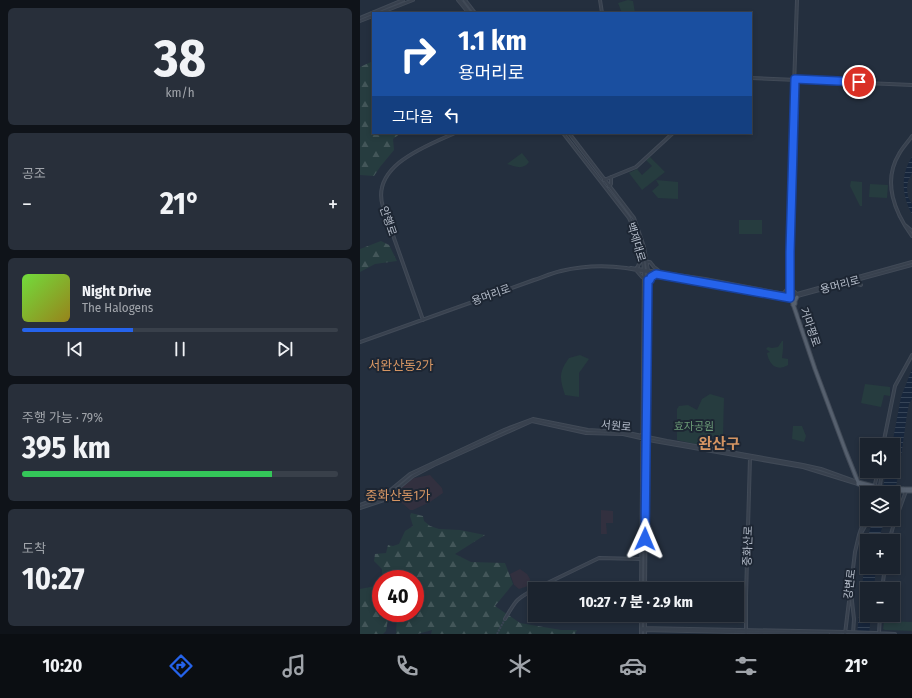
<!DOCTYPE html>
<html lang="ko">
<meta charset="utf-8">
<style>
body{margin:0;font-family:"Fira Sans Condensed","Noto Sans KR",sans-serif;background:#282f3a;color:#f1f3f6;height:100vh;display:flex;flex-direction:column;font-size:15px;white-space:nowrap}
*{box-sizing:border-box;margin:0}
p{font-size:13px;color:#a0a4aa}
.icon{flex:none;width:22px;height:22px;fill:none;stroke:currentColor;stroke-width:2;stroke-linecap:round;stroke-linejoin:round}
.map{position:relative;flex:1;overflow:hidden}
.panel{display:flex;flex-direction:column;gap:8px;padding:8px;background:#0f1319;width:360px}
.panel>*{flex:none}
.banner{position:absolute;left:12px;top:12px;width:380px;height:122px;border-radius:0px;box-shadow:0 2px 6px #0003,0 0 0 1px #39404a;background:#1a4fa0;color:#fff;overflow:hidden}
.buttons{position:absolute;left:500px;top:438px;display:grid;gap:8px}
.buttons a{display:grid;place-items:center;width:40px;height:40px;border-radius:0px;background:#1b232e;box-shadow:0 2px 6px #0003,0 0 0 1px #39404a;font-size:20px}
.speed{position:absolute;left:12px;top:570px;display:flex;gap:8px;font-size:20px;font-weight:700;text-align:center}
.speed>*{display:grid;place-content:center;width:52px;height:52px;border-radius:50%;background:#1b232e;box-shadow:0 2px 6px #0003,0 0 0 1px #39404a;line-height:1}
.speed .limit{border:6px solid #d22;background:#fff;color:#111}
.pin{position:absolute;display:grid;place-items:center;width:34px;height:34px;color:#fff;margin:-17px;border:2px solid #fff;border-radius:50%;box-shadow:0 1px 4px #0007}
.me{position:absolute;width:44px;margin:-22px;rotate:1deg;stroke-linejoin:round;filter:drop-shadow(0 0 3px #0008)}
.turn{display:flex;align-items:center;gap:14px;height:84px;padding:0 20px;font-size:18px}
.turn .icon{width:52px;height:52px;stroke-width:2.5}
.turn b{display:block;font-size:28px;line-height:34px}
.then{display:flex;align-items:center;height:38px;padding:0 20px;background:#0003;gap:8px;font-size:15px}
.big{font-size:30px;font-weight:700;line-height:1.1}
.panel .card{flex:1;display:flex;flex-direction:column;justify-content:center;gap:6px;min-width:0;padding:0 14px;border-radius:6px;background:#282f3a}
.panel .dial{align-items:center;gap:0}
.dial b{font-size:52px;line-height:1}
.song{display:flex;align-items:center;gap:12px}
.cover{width:48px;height:48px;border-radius:6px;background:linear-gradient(135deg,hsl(100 70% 55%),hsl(50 70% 35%))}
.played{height:4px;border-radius:2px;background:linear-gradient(90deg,#2563eb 35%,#39404a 35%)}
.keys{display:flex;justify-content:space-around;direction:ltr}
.heat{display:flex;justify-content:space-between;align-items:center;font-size:22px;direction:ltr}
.charge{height:6px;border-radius:3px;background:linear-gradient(90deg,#34c759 79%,#39404a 0)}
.trip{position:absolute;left:168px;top:582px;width:216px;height:40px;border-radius:0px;background:#1b232e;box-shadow:0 2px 6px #0003,0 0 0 1px #39404a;font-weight:700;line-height:40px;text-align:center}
.tab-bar{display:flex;height:64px;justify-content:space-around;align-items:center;background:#0b0e12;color:#a0a4aa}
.tab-bar .icon{width:28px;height:28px}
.tab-bar .selected{color:#2563eb}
.tab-bar b{font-size:18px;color:#f1f3f6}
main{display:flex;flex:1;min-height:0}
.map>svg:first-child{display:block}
</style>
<main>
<section class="panel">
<div class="card dial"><b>38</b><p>km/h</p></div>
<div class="card"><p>공조</p>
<div class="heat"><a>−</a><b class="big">21°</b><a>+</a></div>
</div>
<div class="card">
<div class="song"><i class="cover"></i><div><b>Night Drive</b><p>The Halogens</p></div></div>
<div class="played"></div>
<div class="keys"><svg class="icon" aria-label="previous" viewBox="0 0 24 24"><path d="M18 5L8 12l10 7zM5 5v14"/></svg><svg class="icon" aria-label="pause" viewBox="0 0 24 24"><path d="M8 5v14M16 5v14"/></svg><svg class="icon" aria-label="next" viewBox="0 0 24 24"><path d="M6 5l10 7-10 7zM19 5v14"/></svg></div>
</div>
<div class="card"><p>주행 가능 · 79%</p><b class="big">395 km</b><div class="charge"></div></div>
<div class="card"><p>도착</p><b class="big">10:27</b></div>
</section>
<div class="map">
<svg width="552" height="634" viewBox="0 0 552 634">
<defs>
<pattern id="forest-firs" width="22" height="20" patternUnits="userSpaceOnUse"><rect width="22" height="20" fill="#263c3f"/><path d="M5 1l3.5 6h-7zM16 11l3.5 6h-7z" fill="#435659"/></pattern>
<pattern id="water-rules" width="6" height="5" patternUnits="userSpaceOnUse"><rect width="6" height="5" fill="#17263c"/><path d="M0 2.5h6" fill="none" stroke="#364457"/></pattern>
</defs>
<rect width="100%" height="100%" fill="#242f3e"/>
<path fill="#32303f" d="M70 475 82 488 83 493 70 502 53 510H50L34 496 46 483 54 478Z
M241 510 253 511V523H246L247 534H241Z
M160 569 167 574 170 579 168 586 159 589 154 585 150 574Z"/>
<path fill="url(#forest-firs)" d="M13 61V133H41L33 139 34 150 20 167 14 176 0 175V67Z
M21 241 29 245 37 261 15 264 0 272V249Z
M51 513 63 516 64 521 70 526 79 529 100 530 125 535 95 554 111 562 145 563 153 584 135 606 160 623 201 630H217L215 634H71L72 630 58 634H36L37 613H55V579H22V569L14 561 15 554 26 553 28 545 33 546 39 544 45 531 53 526 50 516Z
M21 580V613H29L26 631 23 634H0V589L16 586Z"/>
<path fill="#263c3f" d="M268 0 273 1 275 13H262L258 3Z
M162 153 169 162C163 170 156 167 147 164Z
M288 157H290L305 172 282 190 269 173 277 169 282 175 292 166 286 160Z
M296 180 318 182V199L298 198 292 191 299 185Z
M491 181 502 182V206H500L490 186Z
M510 184 528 185 527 198 509 197Z
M379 220H402V234H379Z
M422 341H423V349L422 358 428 359V365C416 372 409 364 407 353L410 352 406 349 408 347 412 348 418 347Z
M220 355 229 359 219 373V397L205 395C200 379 198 373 209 358Z
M505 384 530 387V396L524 395 521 407 501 403Z
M350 394 364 398 363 436H348L339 445 317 440V409L319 406 328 405 337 410 342 399Z
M433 426H442L446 436 444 442 432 439Z
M524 621 552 622V631L525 630 523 629Z"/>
<path fill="url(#water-rules)" d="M552 157V173L548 181 547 188 548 197 552 204V214C542 196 540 175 552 157Z
M552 369V399L549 404 547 414 539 471 533 501V493H522L526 471H533V445H532L541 397Z
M513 519H526L521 531 519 541H507V567H516L514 589H507V615H511L509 634H497L507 540Z"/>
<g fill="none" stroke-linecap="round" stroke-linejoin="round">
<path stroke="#3a4453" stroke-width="2" stroke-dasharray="2 1" stroke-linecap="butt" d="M137 634 145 619"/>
<defs>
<path id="minor" d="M98 0 107 11
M100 0 110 13
M105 0 115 13
M240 0 242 13
M20 13 53 0
M0 18 43 0
M0 21 13 16
M391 78 552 85
M203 133 269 218C277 234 283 253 284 271L281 589
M209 133 274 218 284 247 288 270 285 589
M552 136C548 142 542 148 539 154 522 182 535 213 552 236
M244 180 276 167 313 133
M249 186 251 184V177
M545 225 552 231
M287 262H290L294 267 298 270V271
M271 268 345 279 430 295 437 294 552 262
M277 268 281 260H283
M276 270 282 277 284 278
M288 280H290L291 277 296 274
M494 281V283L501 285
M423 294 428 288H430L437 294
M430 295 432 143 437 0
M63 320 23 207C10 166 66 146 95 133
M0 342 174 280C183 277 192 273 201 271 222 266 244 265 266 268L430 298 552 265
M523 445 535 386 552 355
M513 493 518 471
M519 493 522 471
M0 505 22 497 50 474 144 430 173 419 228 430 263 432 307 441 443 465 461 469 497 482
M0 508 24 500 53 476 74 465 172 421 226 433 263 434 294 441 443 467 498 484
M499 535H500L509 519
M529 541 533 527 546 491
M490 580H492L491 592
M175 589 239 558 281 559
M522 589 525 567
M489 591 491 592 494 619 493 634
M145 619C156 600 156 599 175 589
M281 628 487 632
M281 630 468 634
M515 633 535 634
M519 633 520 615
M281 634V615
M285 634V615
M386 634V597L387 560 389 545 388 527 390 458
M485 634 495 552 499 535 507 511"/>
<path id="major" d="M430 295 455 369 486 452 498 482V484L516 490
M433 305 435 304V301L437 297
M498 482 517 487
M544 489H552
M543 491H552"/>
</defs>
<use href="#minor" stroke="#414a57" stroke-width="4"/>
<use href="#major" stroke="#414a57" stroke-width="5"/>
<use href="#minor" stroke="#38414e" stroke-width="2"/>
<use href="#major" stroke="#56606e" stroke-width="3"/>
<defs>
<path id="minor-bridge" d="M487 632 515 633"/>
<path id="major-bridge" d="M517 487 544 489
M516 490 543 491"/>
</defs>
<use href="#minor-bridge" stroke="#414a57" stroke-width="4" stroke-linecap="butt"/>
<use href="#major-bridge" stroke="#414a57" stroke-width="5" stroke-linecap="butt"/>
<use href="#minor-bridge" stroke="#38414e" stroke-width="2"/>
<use href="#major-bridge" stroke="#56606e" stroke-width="3"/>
</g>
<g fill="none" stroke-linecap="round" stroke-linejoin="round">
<defs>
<path id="route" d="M285 539 288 280H290L291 277 296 274 430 298V252L435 79 499 82"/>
</defs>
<use href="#route" stroke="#184099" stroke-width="10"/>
<use href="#route" stroke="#2563eb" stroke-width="7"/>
</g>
<g text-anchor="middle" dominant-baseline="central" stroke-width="4" stroke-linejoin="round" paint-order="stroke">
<g font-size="11" fill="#b4bcc9" stroke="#1d2633">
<text transform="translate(28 221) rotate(71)">안행로</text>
<text transform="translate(276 242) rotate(73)">백제대로</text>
<text transform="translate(480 285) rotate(-15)">용머리로</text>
<text transform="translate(131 295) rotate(-20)">용머리로</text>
<text transform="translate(450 327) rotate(71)">거마평로</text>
<text transform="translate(256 426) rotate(5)">서원로</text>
<text transform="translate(388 546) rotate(-88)">중화산로</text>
<text transform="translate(490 584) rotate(-83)">강변로</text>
</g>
<g font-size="11" fill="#6b9a76" stroke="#1d2633">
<text x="334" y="426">효자공원</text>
</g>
<g font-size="13" fill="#d59563" stroke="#1d2633">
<text x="41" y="365">서완산동2가</text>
<text x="38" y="495">중화산동1가</text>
</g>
<g font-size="15" font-weight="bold" fill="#d59563" stroke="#1d2633">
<text x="359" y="444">완산구</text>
</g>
</g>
</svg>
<div class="buttons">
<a><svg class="icon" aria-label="sound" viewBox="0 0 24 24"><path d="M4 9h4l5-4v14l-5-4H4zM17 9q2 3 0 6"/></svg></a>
<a><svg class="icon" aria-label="layers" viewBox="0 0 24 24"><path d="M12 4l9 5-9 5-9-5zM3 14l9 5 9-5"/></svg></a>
<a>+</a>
<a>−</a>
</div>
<div class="speed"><div class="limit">40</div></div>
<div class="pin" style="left:499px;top:82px;background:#d93025"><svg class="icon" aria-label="arrive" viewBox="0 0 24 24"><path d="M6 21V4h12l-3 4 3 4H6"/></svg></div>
<svg class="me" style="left:285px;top:539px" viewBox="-20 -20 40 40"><path d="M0-17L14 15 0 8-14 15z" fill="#2563eb" stroke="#fff" stroke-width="4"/></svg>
<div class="trip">10:27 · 7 분 · 2.9 km</div>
<div class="banner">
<div class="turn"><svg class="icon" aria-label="right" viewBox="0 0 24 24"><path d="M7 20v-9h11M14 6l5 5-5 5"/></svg><div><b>1.1 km</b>용머리로</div></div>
<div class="then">그다음<svg class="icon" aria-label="left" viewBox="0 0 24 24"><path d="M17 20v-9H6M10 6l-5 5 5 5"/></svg></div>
</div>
</div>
</main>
<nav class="tab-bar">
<b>10:20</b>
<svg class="icon selected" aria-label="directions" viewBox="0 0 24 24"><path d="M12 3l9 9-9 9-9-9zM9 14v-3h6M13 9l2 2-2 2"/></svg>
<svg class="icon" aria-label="music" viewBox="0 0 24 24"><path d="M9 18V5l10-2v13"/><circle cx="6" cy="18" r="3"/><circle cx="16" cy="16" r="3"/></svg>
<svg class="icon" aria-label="phone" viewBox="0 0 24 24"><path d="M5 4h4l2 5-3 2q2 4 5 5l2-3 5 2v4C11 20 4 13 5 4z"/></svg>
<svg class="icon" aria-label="climate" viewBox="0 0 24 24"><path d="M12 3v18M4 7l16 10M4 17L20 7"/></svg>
<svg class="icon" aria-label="car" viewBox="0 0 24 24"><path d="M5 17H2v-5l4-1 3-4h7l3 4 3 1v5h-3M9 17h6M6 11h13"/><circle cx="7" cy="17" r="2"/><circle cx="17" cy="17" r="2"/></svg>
<svg class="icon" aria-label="filters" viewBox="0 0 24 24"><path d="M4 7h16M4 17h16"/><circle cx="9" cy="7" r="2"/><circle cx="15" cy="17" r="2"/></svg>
<b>21°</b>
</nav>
